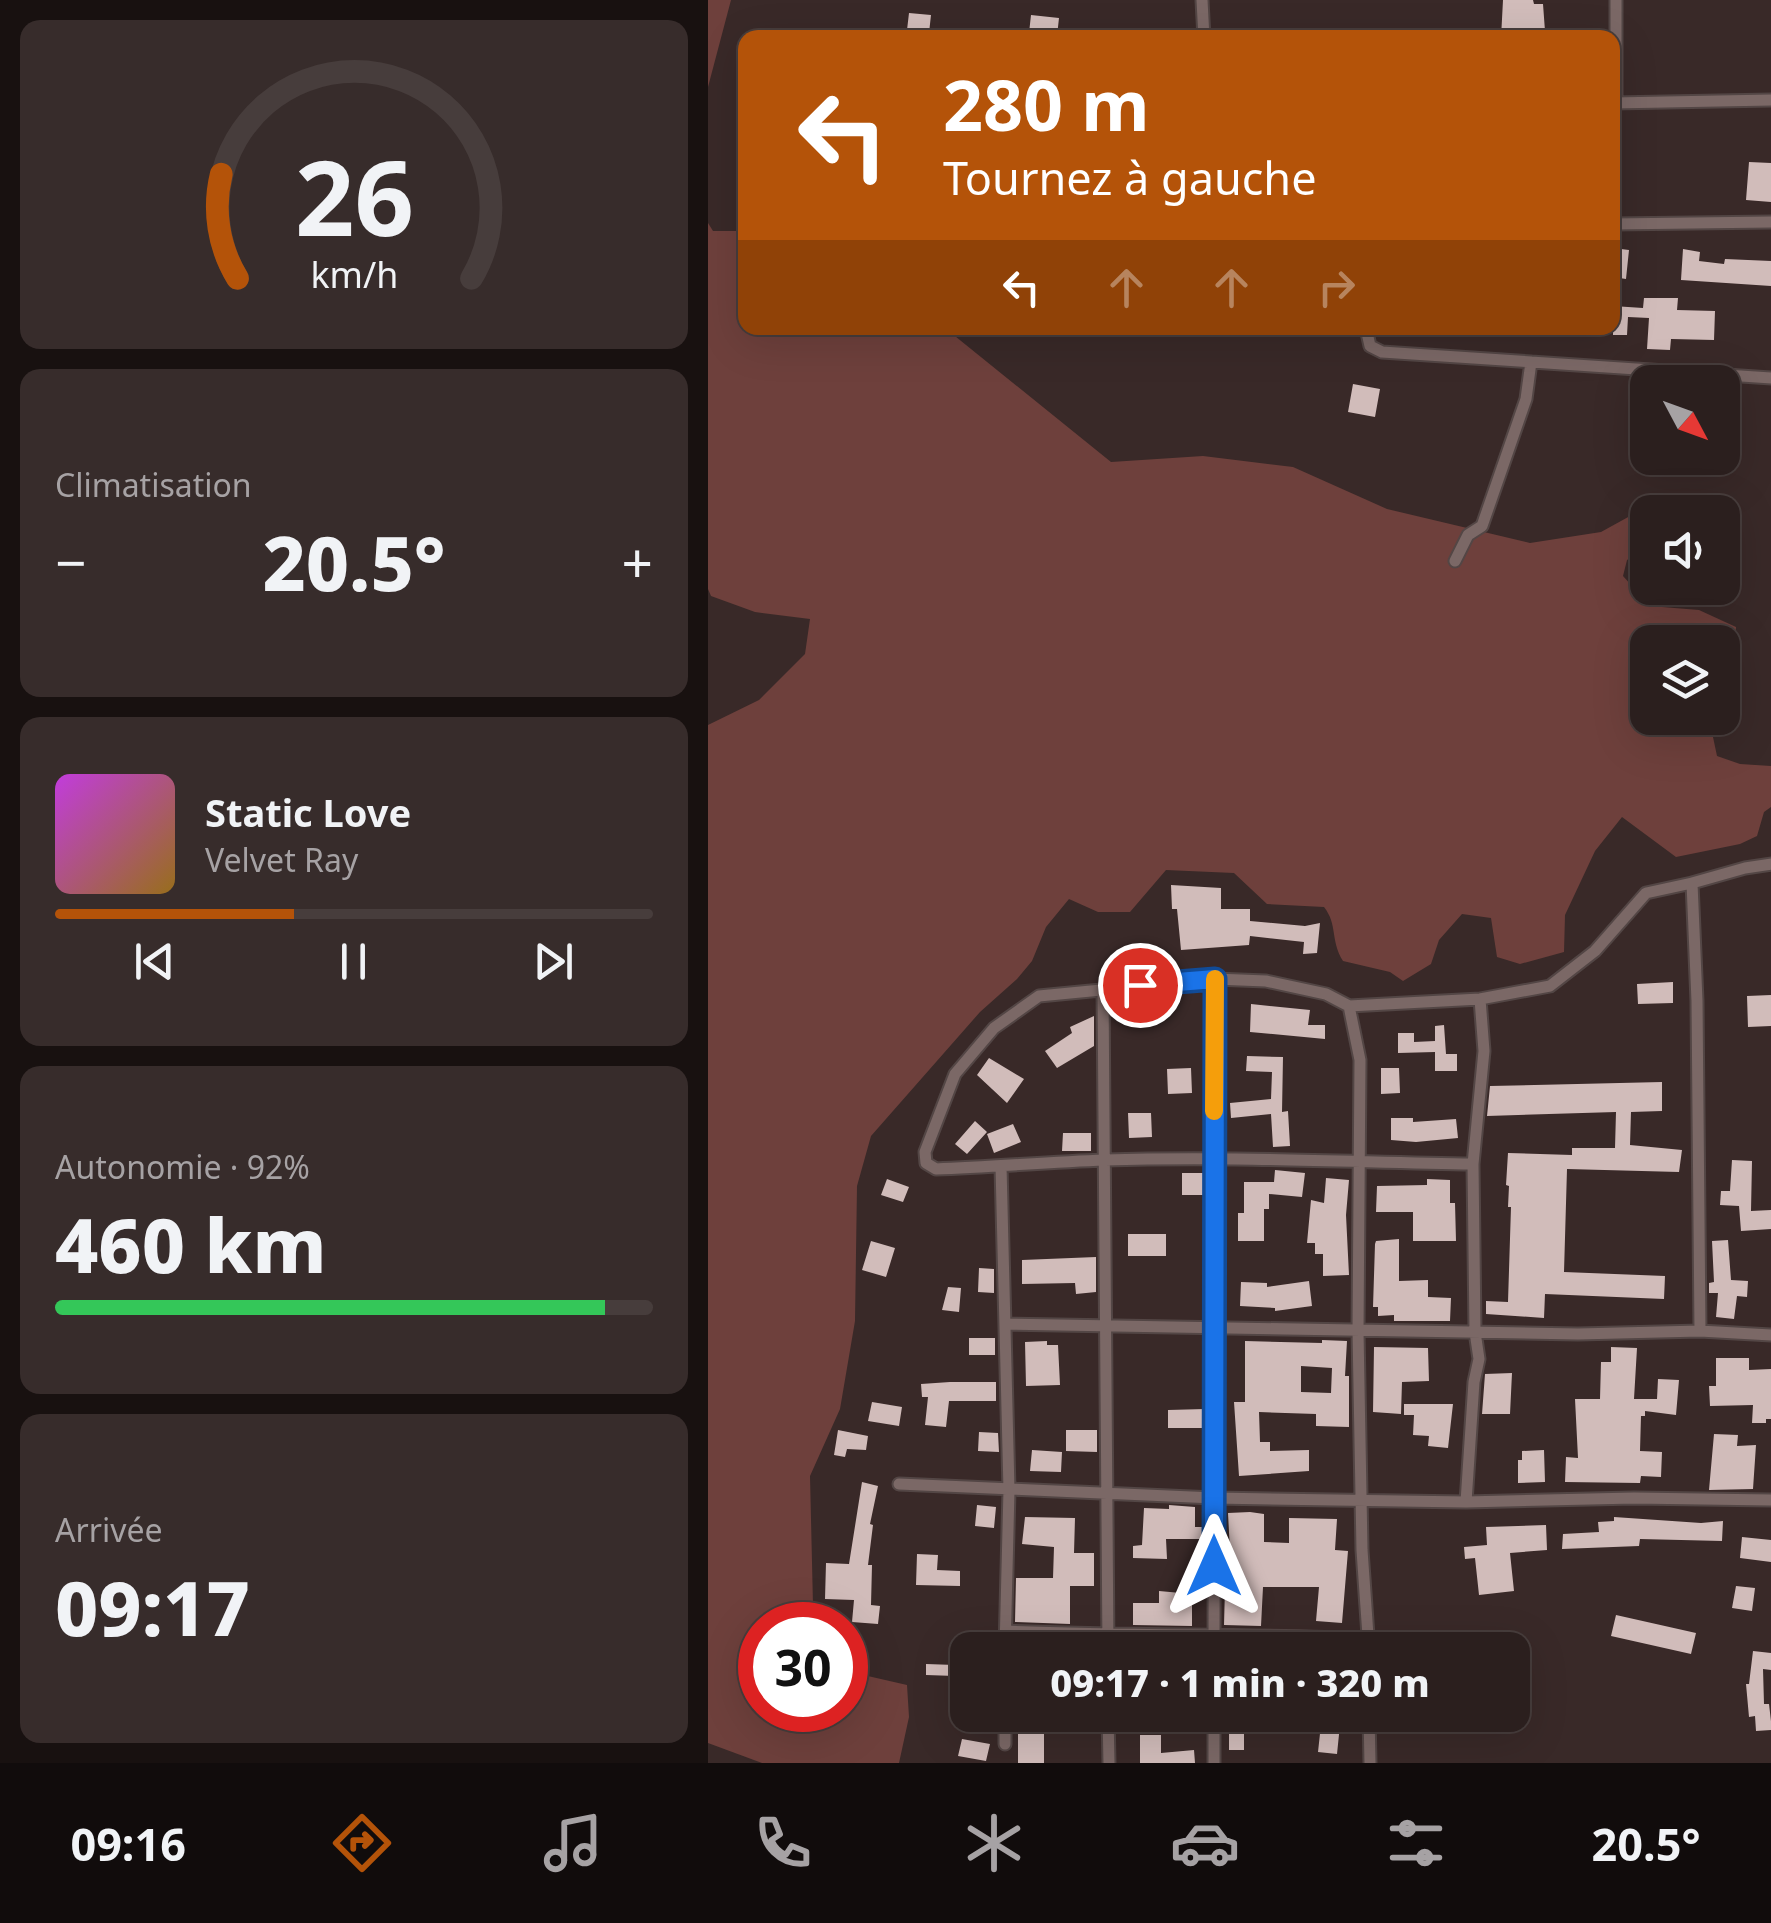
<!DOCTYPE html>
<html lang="fr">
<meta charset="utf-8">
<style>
body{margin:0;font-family:"Noto Sans",sans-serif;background:#372c2b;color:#f1f3f6;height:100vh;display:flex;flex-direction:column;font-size:38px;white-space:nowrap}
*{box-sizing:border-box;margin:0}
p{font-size:32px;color:#a6a2a4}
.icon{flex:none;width:55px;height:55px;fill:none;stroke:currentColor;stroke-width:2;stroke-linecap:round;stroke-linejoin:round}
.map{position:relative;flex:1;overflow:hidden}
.drawer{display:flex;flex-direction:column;gap:20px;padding:20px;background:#181110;width:708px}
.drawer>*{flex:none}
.hud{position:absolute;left:30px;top:30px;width:882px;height:305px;border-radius:20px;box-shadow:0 10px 40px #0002,0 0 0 2px #473d3c;background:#b45309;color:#fff;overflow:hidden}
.needle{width:65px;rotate:131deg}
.fabs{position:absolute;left:922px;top:365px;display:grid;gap:20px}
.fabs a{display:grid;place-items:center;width:110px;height:110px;border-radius:20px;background:#2b1f1e;box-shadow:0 10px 40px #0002,0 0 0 2px #473d3c;font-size:50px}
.speed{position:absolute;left:30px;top:1602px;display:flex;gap:20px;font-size:50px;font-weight:700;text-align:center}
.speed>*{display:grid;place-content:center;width:130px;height:130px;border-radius:50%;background:#2b1f1e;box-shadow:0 10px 40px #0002,0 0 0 2px #473d3c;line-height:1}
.speed .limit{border:15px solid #d22;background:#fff;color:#111}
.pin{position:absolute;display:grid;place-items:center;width:85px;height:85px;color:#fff;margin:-42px;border:5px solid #fff;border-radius:50%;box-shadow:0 2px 10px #0007}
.me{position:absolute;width:110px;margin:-55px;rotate:0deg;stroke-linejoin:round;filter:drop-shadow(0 0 8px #0008)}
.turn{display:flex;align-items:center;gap:35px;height:210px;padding:0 40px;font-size:45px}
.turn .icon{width:130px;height:130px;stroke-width:2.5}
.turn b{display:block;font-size:70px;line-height:85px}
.lanes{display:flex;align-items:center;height:95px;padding:0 40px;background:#0003;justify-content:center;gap:50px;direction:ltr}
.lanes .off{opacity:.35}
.big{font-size:75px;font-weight:800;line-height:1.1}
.drawer .tile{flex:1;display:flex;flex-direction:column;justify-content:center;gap:15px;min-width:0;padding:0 35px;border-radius:20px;background:#372c2b}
.drawer .dial{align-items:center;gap:0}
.dial svg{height:260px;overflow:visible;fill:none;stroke:#473d3c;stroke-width:7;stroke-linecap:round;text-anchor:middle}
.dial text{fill:#f1f3f6;stroke:none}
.song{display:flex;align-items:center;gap:30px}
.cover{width:120px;height:120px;border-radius:15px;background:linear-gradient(135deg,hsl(290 70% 55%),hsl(40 70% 35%))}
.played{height:10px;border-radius:5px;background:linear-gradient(90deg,#b45309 40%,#473d3c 40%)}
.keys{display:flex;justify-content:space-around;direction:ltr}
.heat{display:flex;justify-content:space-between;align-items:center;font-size:55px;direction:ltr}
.charge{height:15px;border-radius:8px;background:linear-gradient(90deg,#34c759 92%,#473d3c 0)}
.trip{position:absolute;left:242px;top:1632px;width:580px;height:100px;border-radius:20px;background:#2b1f1e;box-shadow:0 10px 40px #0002,0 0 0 2px #473d3c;font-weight:800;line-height:100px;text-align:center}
.tabs{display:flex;height:160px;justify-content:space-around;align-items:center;background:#110c0c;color:#a6a2a4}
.tabs .icon{width:70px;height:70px}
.tabs .selected{color:#b45309}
.tabs b{font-size:45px;color:#f1f3f6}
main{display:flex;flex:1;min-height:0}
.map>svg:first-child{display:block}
</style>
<main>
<section class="drawer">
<div class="tile dial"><svg viewBox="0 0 100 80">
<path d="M14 69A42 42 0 1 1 86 69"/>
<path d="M14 69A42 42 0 0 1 9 37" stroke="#b45309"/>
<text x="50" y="56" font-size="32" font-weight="700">26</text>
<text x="50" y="72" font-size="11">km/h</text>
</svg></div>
<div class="tile"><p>Climatisation</p>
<div class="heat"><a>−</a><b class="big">20.5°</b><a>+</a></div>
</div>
<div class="tile">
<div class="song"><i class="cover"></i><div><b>Static Love</b><p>Velvet Ray</p></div></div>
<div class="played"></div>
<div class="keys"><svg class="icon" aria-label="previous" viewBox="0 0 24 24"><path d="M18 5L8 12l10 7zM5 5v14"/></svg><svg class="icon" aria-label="pause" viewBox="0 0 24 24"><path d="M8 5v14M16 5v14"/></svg><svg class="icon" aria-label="next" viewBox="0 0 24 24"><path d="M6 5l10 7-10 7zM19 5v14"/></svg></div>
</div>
<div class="tile"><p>Autonomie · 92%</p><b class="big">460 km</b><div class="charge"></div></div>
<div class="tile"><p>Arrivée</p><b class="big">09:17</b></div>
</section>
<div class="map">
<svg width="1064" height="1763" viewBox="0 0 1064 1763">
<rect width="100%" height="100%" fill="#392928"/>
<path fill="#6e403c" d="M0 0H23L0 87Z
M0 223 5 231H37L38 328H237L403 462 495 456 585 467 679 509 822 543 893 532 962 494 989 503 986 512H940V546L919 560 915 576 942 606 991 610 1028 627 1025 676 1015 692V642H940V718H1001L1009 756 1032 764 1063 766V807L1056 812 1049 836 1032 844 968 857 914 817 887 851 857 915 856 952 812 964 789 957 783 918 754 914 731 940 723 964 695 981 682 972 635 961C622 940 630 925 616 907L559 904 526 873 458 870 422 912H390L361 899 338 927 324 961 309 979 272 1012 163 1136 149 1186 147 1321 132 1409 102 1476 105 1605 125 1613 123 1625H52V1710H138V1671L199 1685 201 1717 191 1763H54L0 1743V725L51 700 97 654 102 619 47 612 3 596 0 589Z"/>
<path fill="#d1bcba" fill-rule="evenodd" d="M795 0H825L826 4H835L837 31 813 30 812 38H793Z
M201 13 223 15 221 33 199 30Z
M323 15 351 18 349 36 321 33Z
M1041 162 1064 163V202L1038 200Z
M905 248 921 250 918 279 905 277Z
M975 249 992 252 991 261 1016 264 1017 259 1064 261V286L973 280Z
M936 298H970L969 310 1007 311 1006 340 963 339 962 350 939 349 941 318 920 317 919 335H905V306L935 308Z
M645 384 672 389 667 417 640 412Z
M463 885 513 888V909H542V921L597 926 612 923 609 953 595 954 596 942 542 936 541 945 473 950 469 909H464Z
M965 982V1003L930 1004 929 984Z
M1064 995V1026L1040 1027 1039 996Z
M543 1004 602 1010 600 1025H617V1039L542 1032Z
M386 1016V1046L349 1068 337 1051 364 1033 362 1027Z
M736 1025 738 1054H749V1071H727V1052L690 1053V1033H706V1042L727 1041V1026Z
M539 1056 575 1057 574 1112 580 1111 582 1146 565 1147 563 1114 523 1118 522 1103 563 1099 564 1072 538 1071Z
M281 1058 316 1079 299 1103 269 1075Z
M483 1068 484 1093 460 1094 459 1069Z
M673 1068H691L692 1093 673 1094Z
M954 1082V1111L923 1112 922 1145 974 1150 971 1172 859 1169 856 1272 957 1276 956 1299 837 1294 836 1318 778 1314V1301L800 1302 803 1207H800L801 1186 798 1185 800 1153 864 1155V1148H907L908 1112 779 1116 782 1086Z
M420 1113H443L444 1137 421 1138Z
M683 1118H705V1122L748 1119 750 1138 708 1142 683 1140Z
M267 1121 279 1132 259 1154 247 1144Z
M305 1124 313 1142 286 1153 279 1134Z
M355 1133H383V1151H354Z
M1024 1160 1044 1161 1043 1211 1063 1210V1229L1033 1231 1031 1206 1012 1205 1013 1191H1022Z
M567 1170 597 1173 594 1197 561 1194V1209H556V1241H530V1213H536V1182H566Z
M474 1173H497V1195H474Z
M618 1178 641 1180 638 1215 641 1275 615 1276V1254H607V1243H599L603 1200 616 1203Z
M179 1179 201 1187 195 1202 173 1195Z
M719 1179 742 1180V1203H747L748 1241H705V1212H668L669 1186 719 1185Z
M420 1234H458V1256H420Z
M691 1239V1281L720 1280V1297L743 1298 742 1321H686V1315L670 1316V1307H665L667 1244 668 1241Z
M1020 1240 1023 1280 1040 1281 1039 1297 1029 1296 1026 1319 1008 1317 1010 1293H1001V1283L1006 1282 1004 1241Z
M163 1241 187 1248 178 1277 154 1270Z
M388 1257V1292L368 1294 367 1283 314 1284V1260Z
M271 1268 286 1269V1293L270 1292Z
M601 1281 604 1306 567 1311V1308L532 1306 533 1282 559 1283V1287Z
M240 1287 253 1288 251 1312 234 1310Z
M261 1338H287V1355H261Z
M614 1340 639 1341 637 1376H641V1427L608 1426V1414L551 1412 552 1442H562V1451L601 1450V1471L531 1476 526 1402H537V1341L614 1343ZM593 1366 624 1368 623 1393 593 1392Z
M339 1341V1345H350L352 1385 318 1386 317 1342Z
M666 1347 720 1348 721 1381 694 1382 693 1414 665 1412Z
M903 1347 929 1348 926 1399H949L950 1379 971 1380 968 1415 937 1411V1416H933L932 1451 954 1452 953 1477 933 1476 932 1483 857 1482 858 1457 870 1458 867 1399H892L893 1362H903Z
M1008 1358H1041V1370L1064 1369V1419H1058V1423H1044L1045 1405 1002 1406 1001 1386H1008Z
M804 1373 802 1414H774L777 1374Z
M242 1382H288V1401H241L238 1427 217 1425 220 1397H214L213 1384Z
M164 1402 194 1407 191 1426 160 1421Z
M696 1404H745L740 1448 720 1446 721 1436 705 1435 706 1415H696Z
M497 1409V1428H460V1410Z
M130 1430 160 1436 158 1450 139 1449 137 1457 126 1455Z
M358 1430H389V1452L358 1451Z
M271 1432 290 1433 291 1452 270 1451Z
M1006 1434 1030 1435 1029 1446 1048 1445 1045 1489 1001 1490Z
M324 1450 354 1452 353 1472 322 1471Z
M836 1450 837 1482 810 1483V1460H814V1451Z
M154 1482 170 1486 162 1524 165 1525 160 1565H164L163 1605 172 1606 170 1624 144 1622 146 1600 117 1599 118 1563 141 1564Z
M269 1505 288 1507 286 1528 267 1526Z
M461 1505 487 1507V1527H497V1539H458L459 1559 425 1558V1546L434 1545 436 1508 461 1509Z
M542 1512 556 1514V1542L581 1543V1518L629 1519 627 1550 640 1551 634 1623 608 1621 611 1587H555L553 1626 516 1625 518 1551H522L520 1513Z
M317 1517 367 1518 366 1553H386V1586H362V1624L307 1622 308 1578H345L346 1547 314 1544Z
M906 1517 993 1523 1015 1521 1014 1541 932 1539 931 1546 854 1549 855 1534 891 1532 890 1522 906 1521Z
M838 1525 839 1550 802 1553 806 1591 771 1595 767 1558 757 1559 756 1547 779 1545 778 1527Z
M1034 1537 1064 1540V1562L1032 1558Z
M209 1554 230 1555 229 1570 252 1571V1586L208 1585Z
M1028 1586 1047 1588 1044 1611 1024 1608Z
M451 1591 484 1594V1626L425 1625V1603H451Z
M908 1615 988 1633 983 1654 903 1636Z
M1045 1651 1064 1653V1670L1055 1669 1056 1704H1061L1064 1730 1048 1731 1047 1716 1041 1717 1038 1684H1041Z
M816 1658 819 1688 805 1689V1659Z
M218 1664 247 1665V1676L218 1675Z
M306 1715H370V1727L336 1728V1763H310V1730H306Z
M538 1715H555V1733H536V1750H521V1716Z
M614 1715H633L629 1754 610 1752Z
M432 1735H453V1753L486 1750 487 1763H432Z
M254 1739 282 1744 278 1761 250 1756Z"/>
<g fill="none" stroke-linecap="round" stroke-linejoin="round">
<defs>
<path id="street" d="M494 0 496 38
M905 103 1064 100
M908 103V0
M905 224 1064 222
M658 328 662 346 674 352 1064 378
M747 561 760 535 774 526 818 399 823 362
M395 988 400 1650
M641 1006 772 999 842 986 887 951 938 893 984 883
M293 1166 301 1490 297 1650
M297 1324 870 1334 992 1331 1064 1335
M992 1331 989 1001 984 883 1037 868 1064 864
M191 1484 506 1498 758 1502 926 1498 1064 1500
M758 1502 766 1382 771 1359 767 1332 765 1164 776 1051 772 999
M298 1631C419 1636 540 1634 662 1639
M506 1650 507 979
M661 1650 654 1550 650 1331 652 1060 641 1006 618 994 558 981 507 979 331 996 286 1028 247 1074 217 1152 218 1163 228 1169C284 1167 340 1162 397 1160 519 1156 642 1162 765 1164
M400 1715 401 1763
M661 1715 662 1763
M297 1744V1715
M506 1763V1715"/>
</defs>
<use href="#street" stroke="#534645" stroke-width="15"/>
<use href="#street" stroke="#7b6866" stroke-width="11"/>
</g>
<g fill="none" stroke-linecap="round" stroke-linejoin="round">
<defs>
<path id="route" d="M432 985 507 979 506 1566"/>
</defs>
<use href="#route" stroke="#114b97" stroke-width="25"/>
<use href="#route" stroke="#1a73e8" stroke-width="18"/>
<path stroke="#f59e0b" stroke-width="18" d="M506 1111 507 979"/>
</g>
</svg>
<div class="fabs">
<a><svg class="needle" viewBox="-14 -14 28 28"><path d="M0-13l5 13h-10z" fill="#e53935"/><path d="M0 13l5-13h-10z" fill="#a6a2a4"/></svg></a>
<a><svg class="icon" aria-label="sound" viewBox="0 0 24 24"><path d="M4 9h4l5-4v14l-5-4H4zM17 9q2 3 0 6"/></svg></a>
<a><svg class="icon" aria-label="layers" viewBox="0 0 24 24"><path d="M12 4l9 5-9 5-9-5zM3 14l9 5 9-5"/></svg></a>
</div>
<div class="speed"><div class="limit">30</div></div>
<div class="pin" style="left:432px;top:985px;background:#d93025"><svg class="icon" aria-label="arrive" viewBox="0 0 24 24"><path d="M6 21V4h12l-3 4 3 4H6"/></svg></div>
<svg class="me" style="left:506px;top:1566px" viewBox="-20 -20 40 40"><path d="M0-17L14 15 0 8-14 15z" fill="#1a73e8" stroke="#fff" stroke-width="4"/></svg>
<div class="trip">09:17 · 1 min · 320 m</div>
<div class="hud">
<div class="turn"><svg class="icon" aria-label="left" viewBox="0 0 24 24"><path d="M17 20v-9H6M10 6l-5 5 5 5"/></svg><div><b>280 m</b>Tournez à gauche</div></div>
<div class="lanes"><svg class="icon" aria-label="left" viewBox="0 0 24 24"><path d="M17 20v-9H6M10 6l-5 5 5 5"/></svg><svg class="icon off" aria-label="ahead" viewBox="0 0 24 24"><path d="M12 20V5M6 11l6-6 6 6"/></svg><svg class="icon off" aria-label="ahead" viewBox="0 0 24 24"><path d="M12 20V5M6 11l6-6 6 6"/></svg><svg class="icon off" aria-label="right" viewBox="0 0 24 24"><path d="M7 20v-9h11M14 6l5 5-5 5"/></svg></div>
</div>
</div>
</main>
<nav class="tabs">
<b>09:16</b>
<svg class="icon selected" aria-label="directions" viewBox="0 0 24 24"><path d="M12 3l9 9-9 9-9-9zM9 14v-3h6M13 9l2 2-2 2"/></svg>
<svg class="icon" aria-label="music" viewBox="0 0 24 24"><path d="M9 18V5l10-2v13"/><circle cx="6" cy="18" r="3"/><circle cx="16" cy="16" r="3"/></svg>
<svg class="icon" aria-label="phone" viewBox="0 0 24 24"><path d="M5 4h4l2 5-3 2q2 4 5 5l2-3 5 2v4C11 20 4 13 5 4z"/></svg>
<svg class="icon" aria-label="climate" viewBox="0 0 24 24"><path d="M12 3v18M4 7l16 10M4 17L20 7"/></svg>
<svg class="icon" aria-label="car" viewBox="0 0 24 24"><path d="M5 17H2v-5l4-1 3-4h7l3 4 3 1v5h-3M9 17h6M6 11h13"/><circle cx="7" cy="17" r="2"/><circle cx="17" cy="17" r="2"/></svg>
<svg class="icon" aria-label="filters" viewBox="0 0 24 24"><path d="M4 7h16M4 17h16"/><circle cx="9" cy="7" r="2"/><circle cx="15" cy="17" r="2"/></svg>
<b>20.5°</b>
</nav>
